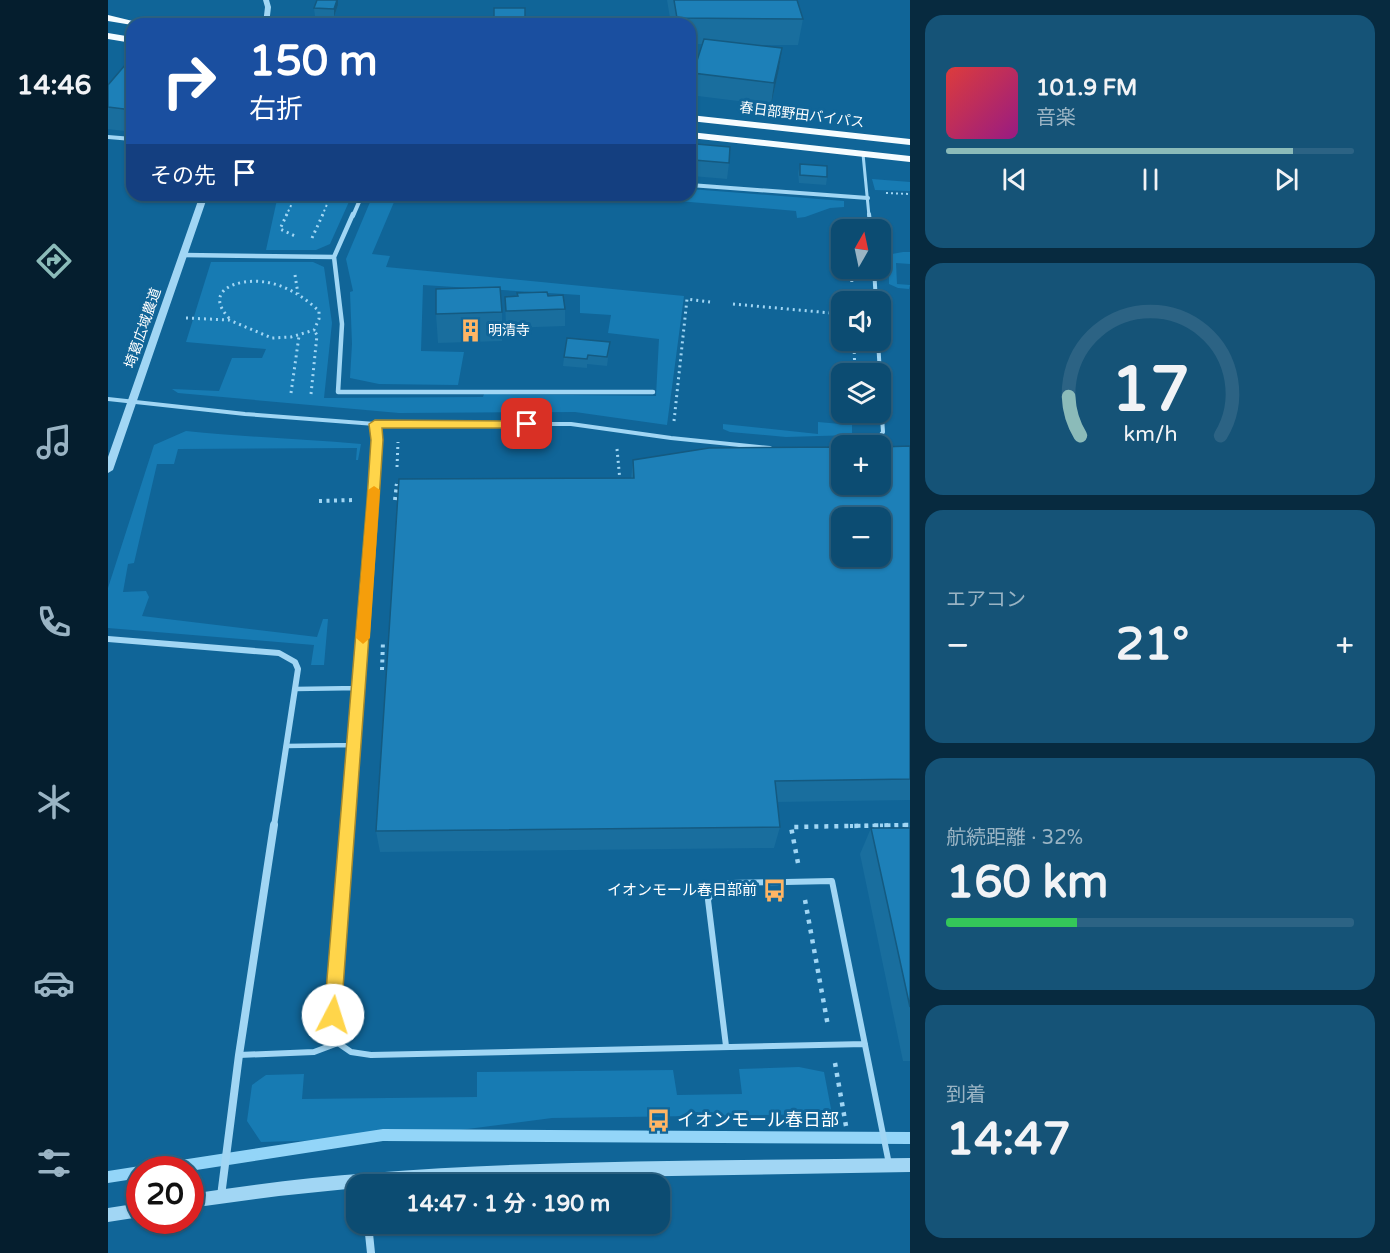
<!DOCTYPE html>
<html lang="ja">
<meta charset="utf-8">
<style>
body{margin:0;font-family:"Varela Round","Noto Sans JP",sans-serif;background:#155377;color:#f1f3f6;height:100vh;display:flex;flex-direction:column;font-size:22px;white-space:nowrap}
*{box-sizing:border-box;margin:0}
p{font-size:20px;color:#9ab4c4}
.icon{flex:none;width:33px;height:33px;fill:none;stroke:currentColor;stroke-width:2;stroke-linecap:round;stroke-linejoin:round}
.map{position:relative;flex:1;overflow:hidden}
.panel{display:flex;flex-direction:column;gap:15px;padding:15px;background:#072a3f;width:480px}
.panel>*{flex:none}
.top-card{position:absolute;left:18px;top:18px;width:570px;height:183px;border-radius:18px;box-shadow:0 2px 4px #0004,0 0 0 2px #2c6384;background:#1a4fa0;color:#fff;overflow:hidden}
.needle{width:39px;rotate:9deg}
.tools{position:absolute;left:723px;top:219px;display:grid;gap:12px}
.tools a{display:grid;place-items:center;width:60px;height:60px;border-radius:12px;background:#0c4c72;box-shadow:0 2px 4px #0004,0 0 0 2px #2c6384;font-size:30px}
.speed{position:absolute;left:18px;top:1156px;display:flex;gap:12px;font-size:30px;font-weight:700;text-align:center}
.speed>*{display:grid;place-content:center;width:78px;height:78px;border-radius:50%;background:#0c4c72;box-shadow:0 2px 4px #0004,0 0 0 2px #2c6384;line-height:1}
.speed .limit{border:9px solid #d22;background:#fff;color:#111}
.pin{position:absolute;display:grid;place-items:center;width:51px;height:51px;color:#fff;margin:-26px;border-radius:12px;box-shadow:0 3px 9px #0006}
.me{position:absolute;width:66px;margin:-33px;rotate:5deg;stroke-linejoin:round;filter:drop-shadow(0 0 4px #0008)}
.turn{display:flex;align-items:center;gap:21px;height:126px;padding:0 24px;font-size:27px}
.turn .icon{width:78px;height:78px;stroke-width:2.5}
.turn b{display:block;font-size:42px;line-height:51px}
.then{display:flex;align-items:center;height:57px;padding:0 24px;background:#0003;gap:12px;font-size:22px}
.big{font-size:45px;font-weight:700;line-height:1.1}
.panel .widget{flex:1;display:flex;flex-direction:column;justify-content:center;gap:9px;min-width:0;padding:0 21px;border-radius:18px;background:#155377}
.panel .dial{align-items:center;gap:0}
.dial svg{height:156px;overflow:visible;fill:none;stroke:#2c6384;stroke-width:7;stroke-linecap:round;text-anchor:middle}
.dial text{fill:#f1f3f6;stroke:none}
.song{display:flex;align-items:center;gap:18px}
.cover{width:72px;height:72px;border-radius:9px;background:linear-gradient(135deg,hsl(0 70% 55%),hsl(310 70% 35%))}
.played{height:6px;border-radius:3px;background:linear-gradient(90deg,#8bbbb9 85%,#2c6384 85%)}
.keys{display:flex;justify-content:space-around;direction:ltr}
.heat{display:flex;justify-content:space-between;align-items:center;font-size:33px;direction:ltr}
.charge{height:9px;border-radius:4px;background:linear-gradient(90deg,#34c759 32%,#2c6384 0)}
.trip{position:absolute;left:238px;top:1174px;width:324px;height:60px;border-radius:18px;background:#0c4c72;box-shadow:0 2px 4px #0004,0 0 0 2px #2c6384;font-weight:700;line-height:60px;text-align:center}
main{display:flex;flex:1;min-height:0}
.dock{display:flex;flex-direction:column;width:108px;justify-content:space-around;align-items:center;background:#051e2e;color:#9ab4c4}
.dock .icon{width:42px;height:42px}
.dock .selected{color:#8bbbb9}
.dock b{font-size:27px;color:#f1f3f6}
.map>svg:first-child{display:block}
</style>
<main>
<nav class="dock">
<b>14:46</b>
<svg class="icon selected" aria-label="directions" viewBox="0 0 24 24"><path d="M12 3l9 9-9 9-9-9zM9 14v-3h6M13 9l2 2-2 2"/></svg>
<svg class="icon" aria-label="music" viewBox="0 0 24 24"><path d="M9 18V5l10-2v13"/><circle cx="6" cy="18" r="3"/><circle cx="16" cy="16" r="3"/></svg>
<svg class="icon" aria-label="phone" viewBox="0 0 24 24"><path d="M5 4h4l2 5-3 2q2 4 5 5l2-3 5 2v4C11 20 4 13 5 4z"/></svg>
<svg class="icon" aria-label="climate" viewBox="0 0 24 24"><path d="M12 3v18M4 7l16 10M4 17L20 7"/></svg>
<svg class="icon" aria-label="car" viewBox="0 0 24 24"><path d="M5 17H2v-5l4-1 3-4h7l3 4 3 1v5h-3M9 17h6M6 11h13"/><circle cx="7" cy="17" r="2"/><circle cx="17" cy="17" r="2"/></svg>
<svg class="icon" aria-label="filters" viewBox="0 0 24 24"><path d="M4 7h16M4 17h16"/><circle cx="9" cy="7" r="2"/><circle cx="15" cy="17" r="2"/></svg>
</nav>
<div class="map">
<svg width="802" height="1253" viewBox="0 0 802 1253">
<rect width="100%" height="100%" fill="#106598"/>
<path fill="#177bb3" d="M764 179 802 182V191L767 190Z
M582 189 736 201V207L722 208 697 217 689 218 688 211 499 195H582Z
M170 195H244L222 244 208 250H158Z
M265 195H289L264 254 282 256 278 267 576 296 559 425 467 412 291 413 70 393 64 389 111 391 124 358H154L158 349 78 342 103 262H205L216 267 224 323 216 398 375 397 376 394 548 396 551 339 500 333 503 315 472 313V295L315 285 313 351 356 352 350 385 271 384 242 378 244 344 242 292 245 291 238 259Z
M795 252H802V264L788 263 789 284 802 285 801 289 790 288 781 284V257L784 254Z
M710 422 744 425V435L678 437 622 432 615 429V424L710 434Z
M78 431C137 437 195 439 253 444L250 460H248L249 448 70 449 66 464H49L26 563 20 564 15 592 38 591 41 597 34 616 209 637 215 619H220L216 665H203L206 645 0 628V588L46 445Z
M691 1067 716 1072 724 1114 444 1118 290 1138 153 1142 139 1121 144 1085 158 1075 196 1074 194 1099 369 1097V1072L565 1070 569 1095 634 1094 631 1069Z"/>
<g fill="none" stroke-linecap="round" stroke-linejoin="round">
<path fill="#93d5f8" fill-rule="evenodd" d="M275 1129 802 1132V1144L275 1141 82 1171 41 1170 43 1166 47 1164Z
M32 1166 36 1168 37 1170H32V1178L0 1183V1171Z"/>
<path stroke="#a1d6f4" stroke-width="2" stroke-dasharray="2 3" stroke-linecap="butt" d="M778 193 802 194
M178 216 188 195
M214 216 223 195"/>
<path stroke="#a1d6f4" stroke-width="3" stroke-dasharray="2 4" stroke-linecap="butt" d="M179 214 172 229 187 236
M741 220V230
M204 238 215 214
M743 268 744 285
M187 275 190 294
M744 299V302
M625 304 734 314
M78 318 121 320 164 338 183 337 206 330 211 319V311C196 297 178 285 157 282 129 278 92 291 124 321
M746 346 747 374
M183 393 191 336
M203 394 209 335 206 330
M566 421 579 299 602 302
M509 449 512 481
M289 467 290 442
M288 486 289 481"/>
<path stroke="#a1d6f4" stroke-width="4" stroke-dasharray="3 4.5" stroke-linecap="butt" d="M287 500 289 484
M211 501 246 500
M274 670 275 641
M742 826 802 825"/>
<path stroke="#a1d6f4" stroke-width="4.5" stroke-dasharray="4 6" stroke-linecap="butt" d="M690 863 683 827 802 825
M697 900 720 1026
M727 1063 738 1126"/>
<path stroke="#a1d6f4" stroke-width="3" d="M755 154 761 216"/>
<path stroke="#a1d6f4" stroke-width="4" d="M761 214 763 230
M766 268 768 302
M770 340 772 374
M0 399 137 414 267 424H463L563 438 662 448
M756 446 767 442 775 432 772 387
M266 486 269 440 267 424"/>
<path stroke="#a1d6f4" stroke-width="4.5" d="M187 689 251 688
M178 746 246 745
M240 826 266 484"/>
<path stroke="#a1d6f4" stroke-width="6" d="M240 825 225 1015 230 1043 243 1052 263 1055 757 1044
M618 1046 600 900 609 886 624 883 724 881 781 1164
M131 1055 206 1052 230 1043"/>
<path stroke="#a1d6f4" stroke-width="4" d="M0 137 24 139
M582 185 760 198
M245 216 254 195"/>
<path stroke="#a1d6f4" stroke-width="4.5" d="M245 214 226 257 234 324 230 392H545
M75 255 226 257"/>
<path stroke="#a1d6f4" stroke-width="6" d="M0 639 171 653 187 662 190 669 166 826"/>
<path stroke="#a1d6f4" stroke-width="8" d="M113 1196 131 1055 166 825
M260 1224 263 1253"/>
<path fill="#a1d6f4" fill-rule="evenodd" d="M155 0H161L163 7 161 24H155L157 7Z
M92 195H100L5 470 0 473V457Z
M802 1158V1172L441 1178 296 1185H249V1188L171 1196 82 1208V1194C142 1185 202 1177 263 1173 442 1159 622 1161 802 1158Z
M32 1203V1217L0 1222V1208Z"/>
<path fill="#f6fcff" fill-rule="evenodd" d="M0 15 37 24 24 25 0 21Z
M0 33 24 37V43L0 39Z
M582 115 802 139V145L582 121Z
M582 132 802 156V162L582 138Z"/>
</g>
<path fill="#196e9e" d="M205 0H230V5L226 17 207 16 206 8 209 0Z
M559 0H689L695 19 690 45H651L674 48 671 69 663 105 582 95 585 73 594 44H582V24H563Z
M24 57V132L0 129V85Z
M588 144 621 163 619 179 584 176Z
M692 164 719 177 718 185 691 183 690 173Z
M440 296 457 309V326L398 328 397 297Z
M394 312V341L330 343 328 314Z
M502 342 499 366 479 364V368L455 366 456 357Z
M802 446V800L669 802 672 827 666 848 272 852 268 831 523 478 525 460Z
M802 824V1061H795L752 854 763 828H800Z"/>
<path fill="#145a81" d="M229 0H230V5L226 17V9Z
M674 48 671 69 663 105 666 83Z"/>
<path fill="#1d80b8" stroke="#145a81" stroke-width="1.5" fill-rule="evenodd" d="M209 0H229L226 9 206 8Z
M566 0H689L695 19 569 18Z
M386 8H417V24H386Z
M596 39 674 48 666 83 585 73Z
M24 57V110L0 107V85Z
M588 144 622 147 621 163 586 160Z
M692 164 719 166V177L692 175Z
M392 287 394 312 328 314V289Z
M439 292 440 296 455 295 457 309 398 311 397 297 410 296 409 293Z
M459 338 502 342 499 357 480 355 479 359 456 357Z
M802 446V779L667 781 672 827 268 831 291 479 526 478 525 460 601 448 734 447V484H772V447ZM734 518H772V556H734Z
M763 828H802V1007Z"/>
<path fill="#ffd54a" stroke="#a68a30" stroke-width="1.5" d="M267 420 419 421 425 424 419 428H274L275 440 271 500 233 1015 231 1021 225 1023 219 1021 216 1015 259 500 263 440 261 424Z"/>
<path fill="#f59e0b" d="M266 486 272 490 262 638 255 644 248 638 260 490Z"/>
<defs>
<symbol id="building-bare" viewBox="-9 -9 18 18"><path d="M-4-6H4V6H1V3H-1V6H-4ZM-2.5-4.3h1.7v1.8h-1.7ZM.8-4.3h1.7v1.8H.8ZM-2.5-1h1.7V.8h-1.7ZM.8-1h1.7V.8H.8Z" fill="#ffb564" stroke="#106598" stroke-width="2.5" paint-order="stroke"/></symbol>
<symbol id="bus-bare" viewBox="-9 -9 18 18"><path d="M-5-6H5V4H4V6H2V4H-2V6H-4V4H-5ZM-3.5-4V0h7V-4ZM-3.5 1.2v1.5H-2V1.2ZM2 1.2v1.5H3.5V1.2Z" fill="#ffb564" stroke="#106598" stroke-width="2.5" paint-order="stroke"/></symbol>
</defs>
<g fill-rule="evenodd">
<use href="#building-bare" x="346" y="314" width="33" height="33"/>
<use href="#bus-bare" x="650" y="874" width="33" height="33"/>
<use href="#bus-bare" x="534" y="1104" width="33" height="33"/>
</g>
<g text-anchor="middle" dominant-baseline="central" stroke-width="6" stroke-linejoin="round" paint-order="stroke">
<g font-size="14" fill="#fff" stroke="#106598">
<text transform="translate(694 115) rotate(7)">春日部野田バイパス</text>
<text transform="translate(35 328) rotate(-71)">埼葛広域農道</text>
</g>
<g font-size="14" fill="#fff" stroke="#106598" text-anchor="start">
<text x="380" y="330">明清寺</text>
</g>
<g font-size="15" fill="#fff" stroke="#106598" text-anchor="end">
<text x="649" y="890">イオンモール春日部前</text>
</g>
<g font-size="18" fill="#fff" stroke="#106598" text-anchor="start">
<text x="569" y="1120">イオンモール春日部</text>
</g>
</g>
</svg>
<div class="tools">
<a><svg class="needle" viewBox="-14 -14 28 28"><path d="M0-13l5 13h-10z" fill="#e53935"/><path d="M0 13l5-13h-10z" fill="#9ab4c4"/></svg></a>
<a><svg class="icon" aria-label="sound" viewBox="0 0 24 24"><path d="M4 9h4l5-4v14l-5-4H4zM17 9q2 3 0 6"/></svg></a>
<a><svg class="icon" aria-label="layers" viewBox="0 0 24 24"><path d="M12 4l9 5-9 5-9-5zM3 14l9 5 9-5"/></svg></a>
<a>+</a>
<a>−</a>
</div>
<div class="speed"><div class="limit">20</div></div>
<div class="pin" style="left:419px;top:424px;background:#d93025"><svg class="icon" aria-label="arrive" viewBox="0 0 24 24"><path d="M6 21V4h12l-3 4 3 4H6"/></svg></div>
<svg class="me" style="left:225px;top:1015px" viewBox="-20 -20 40 40"><circle r="19" fill="#fff"/><path d="M0-13L10 11 0 6-10 11z" fill="#ffd54a"/></svg>
<div class="trip">14:47 · 1 分 · 190 m</div>
<div class="top-card">
<div class="turn"><svg class="icon" aria-label="right" viewBox="0 0 24 24"><path d="M7 20v-9h11M14 6l5 5-5 5"/></svg><div><b>150 m</b>右折</div></div>
<div class="then">その先<svg class="icon" aria-label="arrive" viewBox="0 0 24 24"><path d="M6 21V4h12l-3 4 3 4H6"/></svg></div>
</div>
</div>
<section class="panel">
<div class="widget">
<div class="song"><i class="cover"></i><div><b>101.9 FM</b><p>音楽</p></div></div>
<div class="played"></div>
<div class="keys"><svg class="icon" aria-label="previous" viewBox="0 0 24 24"><path d="M18 5L8 12l10 7zM5 5v14"/></svg><svg class="icon" aria-label="pause" viewBox="0 0 24 24"><path d="M8 5v14M16 5v14"/></svg><svg class="icon" aria-label="next" viewBox="0 0 24 24"><path d="M6 5l10 7-10 7zM19 5v14"/></svg></div>
</div>
<div class="widget dial"><svg viewBox="0 0 100 80">
<path d="M14 69A42 42 0 1 1 86 69"/>
<path d="M14 69A42 42 0 0 1 8 49" stroke="#8bbbb9"/>
<text x="50" y="56" font-size="32" font-weight="700">17</text>
<text x="50" y="72" font-size="11">km/h</text>
</svg></div>
<div class="widget"><p>エアコン</p>
<div class="heat"><a>−</a><b class="big">21°</b><a>+</a></div>
</div>
<div class="widget"><p>航続距離 · 32%</p><b class="big">160 km</b><div class="charge"></div></div>
<div class="widget"><p>到着</p><b class="big">14:47</b></div>
</section>
</main>
